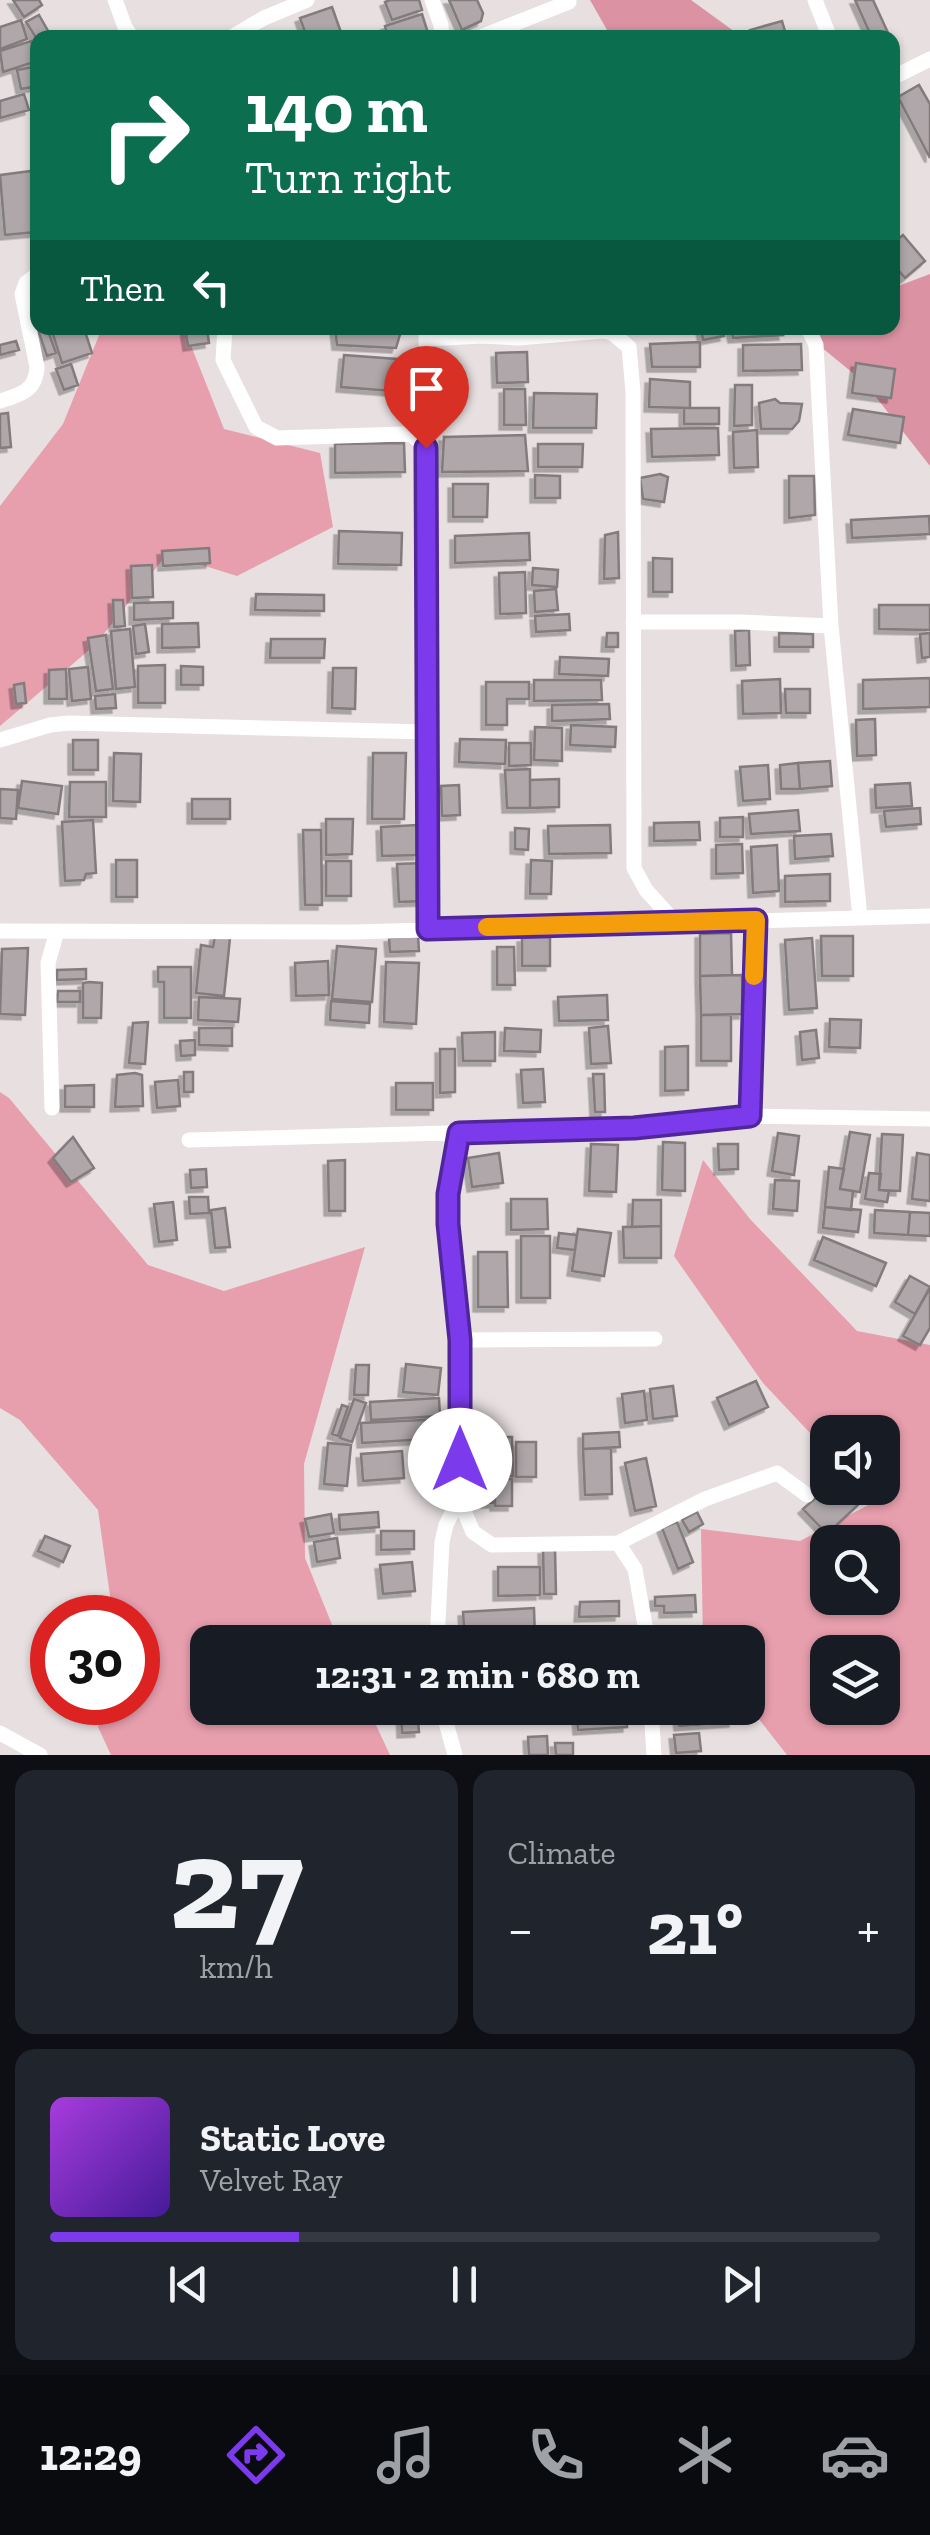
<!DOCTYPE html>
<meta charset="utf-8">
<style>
body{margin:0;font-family:"Zilla Slab",serif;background:#20242c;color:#f1f3f6;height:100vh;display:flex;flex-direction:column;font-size:38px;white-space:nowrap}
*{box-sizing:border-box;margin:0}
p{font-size:32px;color:#9ea1a6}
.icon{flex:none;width:55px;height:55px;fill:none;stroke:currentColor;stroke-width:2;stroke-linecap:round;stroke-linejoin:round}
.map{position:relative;height:1755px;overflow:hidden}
.details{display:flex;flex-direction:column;gap:15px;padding:15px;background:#0d0f14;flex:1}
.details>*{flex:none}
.hud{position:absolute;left:30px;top:30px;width:870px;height:305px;border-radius:20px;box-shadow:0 2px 8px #0004;background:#0b6e4f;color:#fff;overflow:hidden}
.controls{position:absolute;left:810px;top:1415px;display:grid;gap:20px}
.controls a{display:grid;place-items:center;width:90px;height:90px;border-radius:20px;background:#171b24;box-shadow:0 2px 8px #0004;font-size:50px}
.speed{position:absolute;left:30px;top:1595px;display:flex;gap:20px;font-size:50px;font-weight:700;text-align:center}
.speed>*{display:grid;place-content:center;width:130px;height:130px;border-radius:50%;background:#171b24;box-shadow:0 2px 8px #0004;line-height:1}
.speed .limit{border:15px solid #d22;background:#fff;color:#111}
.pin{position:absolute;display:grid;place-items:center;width:85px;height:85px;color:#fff;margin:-102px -42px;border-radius:50% 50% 50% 0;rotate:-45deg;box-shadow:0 0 10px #0007}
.pin .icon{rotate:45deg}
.me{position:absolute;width:110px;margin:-55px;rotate:0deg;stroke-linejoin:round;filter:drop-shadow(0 0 8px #0008)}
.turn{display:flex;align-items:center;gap:35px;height:210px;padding:0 50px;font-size:45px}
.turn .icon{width:130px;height:130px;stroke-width:2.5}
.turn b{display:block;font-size:70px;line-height:85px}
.then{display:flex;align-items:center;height:95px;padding:0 50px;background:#0003;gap:20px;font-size:38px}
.big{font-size:75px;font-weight:700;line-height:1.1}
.details .tile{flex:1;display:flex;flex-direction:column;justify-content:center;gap:15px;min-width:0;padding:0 35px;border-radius:20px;background:#20242c}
.details .dial{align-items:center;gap:0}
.dial b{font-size:130px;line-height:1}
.song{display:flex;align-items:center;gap:30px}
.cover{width:120px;height:120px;border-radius:15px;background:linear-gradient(135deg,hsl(280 70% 55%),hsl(260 70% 35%))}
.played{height:10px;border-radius:5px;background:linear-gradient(90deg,#7c3aed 30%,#363941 30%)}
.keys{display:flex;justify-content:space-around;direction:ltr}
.heat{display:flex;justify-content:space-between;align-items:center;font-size:55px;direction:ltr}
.details .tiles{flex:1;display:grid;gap:15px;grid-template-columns:1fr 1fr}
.tile:last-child{grid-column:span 2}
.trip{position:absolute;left:190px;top:1625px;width:575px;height:100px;border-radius:20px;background:#171b24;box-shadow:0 2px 8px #0004;font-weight:700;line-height:100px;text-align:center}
.menu{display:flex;height:160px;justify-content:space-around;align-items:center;background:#090b0e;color:#9ea1a6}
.menu .icon{width:70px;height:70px}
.menu .on{color:#7c3aed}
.menu b{font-size:45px;color:#f1f3f6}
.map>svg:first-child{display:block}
</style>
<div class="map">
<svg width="930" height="1755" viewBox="0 0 930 1755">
<defs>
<filter id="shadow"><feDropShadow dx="-4.5" dy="4.5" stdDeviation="0" flood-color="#0004"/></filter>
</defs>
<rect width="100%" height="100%" fill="#e7dfe0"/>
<path fill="#e79ead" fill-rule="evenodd" d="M102 328H184L224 429 320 453 333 527 237 576 167 554 95 645 0 726V506L63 424Z
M0 1092 9 1098 148 1265 224 1291 365 1247 304 1464 305 1558 339 1642H208V1708H368L390 1755H111L98 1727 107 1703 138 1702V1618L113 1617 98 1510 20 1420 0 1408Z
M703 1160 750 1219 857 1331 930 1345V1755H787L748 1705V1642H703L701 1529 800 1541 874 1502 862 1488H882V1432H828L827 1451 763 1383 674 1256ZM828 1542H882V1598H828ZM828 1652H882V1708H828Z"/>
<path fill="#db93a3" d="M590 0H691L742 37H611Z
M930 274V466L865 383 798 328H892L893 288Z"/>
<path fill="#afa7a9" stroke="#837b7d" stroke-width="2.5" filter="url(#shadow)" d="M13 0H39L42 5 24 17Z
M390 0H419L422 10 392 20 385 2Z
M449 0H477L483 13 481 21 462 30Z
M855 0H873L889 35 872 38Z
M332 7 343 38H307L300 18Z
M422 14 428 33 415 38H388L385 26Z
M39 15 51 36 38 38V41L26 22Z
M21 20 27 39 0 49V27Z
M782 21 787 38H752L750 30Z
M31 41 37 61 3 72 0 51Z
M38 66V86L21 89 17 70Z
M919 85 930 104V158L898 97Z
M24 94 29 110 0 118V101Z
M31 171 36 232 5 235 0 175Z
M903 235 925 261 905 278 892 263V244Z
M47 328 56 353 47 356 38 330Z
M51 328H84L92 353 62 363Z
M185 328H207L209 343 188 346Z
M335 328H401V331L396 348 337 345Z
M701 328H722L724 336 703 340Z
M731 328H781L783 335 733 338Z
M16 341 19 350 0 355V345Z
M700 342V367H652L650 344Z
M801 344 802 370 743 371V345Z
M527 352 528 382 497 383 496 353Z
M344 355 410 360 405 392 341 387Z
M856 363 895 369 891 398 852 393Z
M71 364 78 385 64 390 56 369Z
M650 379 690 382V408L649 407Z
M735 385H752V425L734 426Z
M504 389H525L526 425H504Z
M534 393 597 394 596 428H533Z
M775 399 780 403 802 404 799 421 792 429H761L759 403Z
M684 408H719V424H684Z
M853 409 904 417 900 443 848 435Z
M8 413 11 447 0 448V414Z
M718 428 719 455 652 457 651 429Z
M757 430 758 467 734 468 733 432Z
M525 435 528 471 442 472 444 437Z
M404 443 405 472 335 473V444Z
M538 444H583L582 467H538Z
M660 474 668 477 664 502 643 499 640 478Z
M535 475 560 476V498H535Z
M789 476H814L815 515 789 518Z
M453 484H488L487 517H453Z
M929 516 930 534 852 538 851 520Z
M339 531 402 533 401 565 338 564Z
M618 532 619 578 604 579 605 535Z
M529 533 530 560 455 563V536Z
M209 548 210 563 163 566 162 551Z
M653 558 672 559V592H653Z
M152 565 153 597 132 598 131 566Z
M533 568 558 570 557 587 532 585Z
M525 572 526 613 500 614 499 573Z
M556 589 558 610 535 612 534 591Z
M256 594 324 595V611L255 610Z
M113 600H123L125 626 114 627Z
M173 602V618L134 620V603Z
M879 605H930V630L879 629Z
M569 614 570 630 536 632 535 616Z
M198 623 199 647 162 648V624Z
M145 624 149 652 136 654 133 626Z
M130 629 135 687 116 689 111 631Z
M749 630 750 665 736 666 735 631Z
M607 633H618V647H606Z
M779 633 813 634V647H779Z
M930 633V657L922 658 920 634Z
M106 635 113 689 96 691 88 638Z
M271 639H325L324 658H270Z
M560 657 609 659 608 676 559 674Z
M165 665V703H138V666Z
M181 666 203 667V685H181Z
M88 667 91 699 72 701 69 669Z
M333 668H356L355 709 332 708Z
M66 669 67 699H49V670Z
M930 678V707L863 709V680Z
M780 679 781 713 743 714 742 681Z
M534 680H601L602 700 534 701Z
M486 682H529V699H507V725H486Z
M24 683 26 703 16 704 14 685Z
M785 689H810V713H786Z
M115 694 116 708 96 709 95 696Z
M609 704 610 719 552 721V705Z
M875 719 876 755 857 756 856 720Z
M571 725 616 727 615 747 570 745Z
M535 727 562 728V761L534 760Z
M460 739 506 740 505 764 459 762Z
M73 740H98V770H73Z
M509 743H531V765L509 766Z
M114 753 141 754 140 802 113 801Z
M373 753H406L404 819H372Z
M830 761 832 786 800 789 798 763Z
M798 763 800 789H781L780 765Z
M768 765 770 799 743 801 740 767Z
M530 769V808H507L505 770Z
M559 779V807L530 808V780Z
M22 781 62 786 58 814 18 808Z
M70 782H106V817H69Z
M910 783 912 806 876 808 875 785Z
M459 785 460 815 442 816 441 786Z
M0 789 18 790 16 819 0 818Z
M192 799H230V819H192Z
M920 808 921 824 886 827 884 811Z
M798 810 800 831 751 834 749 814Z
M743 817V837H720V818Z
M326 819H353L352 854 326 855Z
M93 820 96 873 86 874 84 880 65 881 62 822Z
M699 822 700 840 654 841V823Z
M417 825 418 855 382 856 381 827Z
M610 825 611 853 549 854 548 826Z
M515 828 529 829 528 850 515 849Z
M303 830H321L322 905H305Z
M831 834 833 856 795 859 794 836Z
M742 844 743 873 716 874V845Z
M777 845 779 891 753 893 751 847Z
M116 860H137V897H116Z
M531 860 552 861 551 894H530Z
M326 861H351V896H326Z
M423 863 424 901 399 902 397 864Z
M830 874V901L785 902V876Z
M731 933 732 975 700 976V934Z
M215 936 230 938 224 996 196 993 201 945 213 947Z
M418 936 419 951 390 952 389 938Z
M821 936H853V976H822Z
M550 937V966H522V938Z
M812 938 817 1008 789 1010 785 940Z
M337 946 376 949 372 1002 332 999Z
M497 947H514L515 985H497Z
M28 948 25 1015 0 1014 2 949Z
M328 961 329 995 296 996 295 963Z
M386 962 419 963 416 1024 384 1022Z
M158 967H191V1018H164V982H158Z
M86 969V979L57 980V970Z
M742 975 743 1014 701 1015 700 976Z
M89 982 102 983 101 1018H83V983Z
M58 991H80V1002H57Z
M607 995 608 1020 559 1021 558 997Z
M199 997 240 999 238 1022 198 1020Z
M331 1001 370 1004 369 1023 330 1020Z
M701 1015H731V1061H701Z
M830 1019 861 1020 860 1048 829 1047Z
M148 1022 145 1064 129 1063 133 1023Z
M608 1026 611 1063 591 1064 589 1028Z
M199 1028H232V1046L199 1045Z
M505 1028 541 1030 540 1052 504 1051Z
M816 1030 819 1058 802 1060 800 1032Z
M495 1032V1061H463L462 1033Z
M195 1040V1055L181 1056 180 1041Z
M688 1046V1090L665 1091V1047Z
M440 1049H455V1092L440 1093Z
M543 1069 545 1102 523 1103 521 1070Z
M184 1072H193V1092H184Z
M135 1073 142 1075 143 1106 115 1107 117 1075Z
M593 1074H604L605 1112H595Z
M178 1080 180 1106 157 1108 155 1082Z
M396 1083H433V1110H396Z
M94 1085V1107H65V1086Z
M850 1132 870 1135 860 1192 840 1189Z
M778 1133 799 1136 794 1175 772 1171Z
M882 1134 903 1135 900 1191 879 1190Z
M73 1137 94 1168 71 1182 53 1158Z
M663 1142 685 1143V1191L662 1190Z
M591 1144 618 1145 616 1192 589 1191Z
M718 1144H738V1169L719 1170Z
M499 1153 503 1183 472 1187 468 1158Z
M917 1153 930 1155V1201L912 1199Z
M345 1160V1211H329L328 1161Z
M829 1167 844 1169 840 1189 853 1191 851 1210 825 1207Z
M206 1169 207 1187 191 1188 190 1170Z
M869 1173 881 1174 879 1190 889 1191 887 1202 865 1199Z
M775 1180 799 1181 797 1211 773 1209Z
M189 1197H208L209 1213 190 1214Z
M511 1199H547L548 1229 511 1230Z
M633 1200H661V1226L632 1227Z
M173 1202 177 1240 159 1242 154 1204Z
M825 1207 861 1210 858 1232 823 1228Z
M225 1208 230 1247 215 1248 211 1210Z
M875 1210 910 1212 908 1235 874 1233Z
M910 1212 930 1213V1236L908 1235Z
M661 1226V1258H624L623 1227Z
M578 1229 611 1233 604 1276 572 1271Z
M559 1233 577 1235 575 1250 557 1248Z
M521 1236H550V1298H521Z
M823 1237 886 1263 876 1286 814 1260Z
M478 1252H507L508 1307H478Z
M910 1276 930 1287 915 1314 895 1302Z
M930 1288V1328L920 1345 903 1336Z
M406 1364 441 1368 438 1395 403 1392Z
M356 1365H369L368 1395H354Z
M756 1381 768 1407 729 1425 717 1398Z
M673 1386 677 1416 653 1419 650 1389Z
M644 1391 647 1420 625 1423 622 1394Z
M439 1398 440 1416 371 1420 370 1402Z
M354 1399 366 1403 352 1442 340 1438Z
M342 1405 348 1407 338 1436 332 1434Z
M443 1419 444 1438 362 1443 361 1423Z
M619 1432 620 1447 583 1449V1434Z
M493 1437V1503H473V1438Z
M495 1437H512L513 1476H495Z
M516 1442H536V1477H516Z
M328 1443 351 1445 347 1486 324 1484Z
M611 1448 612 1494 585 1495 583 1449Z
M402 1451 404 1478 363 1481 361 1454Z
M646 1458 656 1506 635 1511 625 1463Z
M495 1479H512V1506H495Z
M828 1487 848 1488 861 1502 827 1534 803 1509Z
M378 1512 379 1527 340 1530 339 1515Z
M697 1512 703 1524 689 1532 682 1520Z
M331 1514 334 1533 309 1537 305 1519Z
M677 1522 693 1562 678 1569 662 1528Z
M381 1531H414V1549L381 1550Z
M45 1536 70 1546 63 1562 38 1551Z
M337 1538 340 1558 317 1562 314 1542Z
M555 1549 556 1594H544L543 1550Z
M412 1562 415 1591 383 1594 380 1565Z
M498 1567H540V1595L498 1596Z
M695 1595 696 1612 664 1613V1606H655V1597Z
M619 1601V1616L579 1617 580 1602Z
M534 1608 535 1639 465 1642 463 1612Z
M76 1702H99L90 1718 73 1708Z
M401 1708H417L419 1732 402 1733Z
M677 1708H732L733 1722 679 1726Z
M626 1712 627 1727 578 1730 577 1715Z
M699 1733 701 1751 676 1753 674 1735Z
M547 1736 548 1755H529L528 1737Z
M555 1743H573V1755H556Z"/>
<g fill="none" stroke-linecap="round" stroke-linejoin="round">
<path stroke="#fff" stroke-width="15" d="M115 0 125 27 132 38
M432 0 441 25 442 38
M815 0 830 38
M230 38 264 18 307 0
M478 38 569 2
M892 78 930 59
M225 328 223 360 256 427 277 438 402 434 412 435 426 448
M426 328 428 929
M808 328 816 345 831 626 860 917
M427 339 482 336 518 338 604 331 612 333 629 347 633 392 634 868 646 890 674 921
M0 401C20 395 36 391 37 367L22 294 26 283 38 274
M633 622H741L831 626
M0 740 50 725 69 723 427 732
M0 931 353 932 930 916
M52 1108 48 963 57 931
M750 1116 756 920
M189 1140 634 1128 750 1116 930 1119
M460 1340 655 1339
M459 1499 473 1532 492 1545 618 1543 705 1499 777 1473 807 1495
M618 1543 635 1569 648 1642
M437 1642 442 1542 446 1525 459 1499 460 1340 448 1224V1195L459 1133
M442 1708 455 1755
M651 1708 654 1755
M0 1733 40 1755"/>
</g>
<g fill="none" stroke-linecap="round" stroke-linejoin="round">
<defs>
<path id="route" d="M426 448 428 929 756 920 750 1116 634 1128 459 1133 448 1194V1224L460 1340V1460"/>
</defs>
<use href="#route" stroke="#51269a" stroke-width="25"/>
<use href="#route" stroke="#7c3aed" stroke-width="18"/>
<path stroke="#f59e0b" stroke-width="18" d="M487 927 756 920 754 976"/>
</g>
</svg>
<div class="controls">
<a><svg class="icon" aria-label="sound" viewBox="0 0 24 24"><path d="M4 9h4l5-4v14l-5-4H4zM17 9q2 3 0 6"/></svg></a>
<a><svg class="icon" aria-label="search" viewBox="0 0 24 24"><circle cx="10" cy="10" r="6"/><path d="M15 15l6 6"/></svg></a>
<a><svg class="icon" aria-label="layers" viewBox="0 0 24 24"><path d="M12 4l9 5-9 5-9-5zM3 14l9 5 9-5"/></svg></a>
</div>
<div class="speed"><div class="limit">30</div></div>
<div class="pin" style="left:426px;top:448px;background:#d93025"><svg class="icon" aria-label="arrive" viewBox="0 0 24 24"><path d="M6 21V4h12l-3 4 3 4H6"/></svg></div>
<svg class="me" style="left:460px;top:1460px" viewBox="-20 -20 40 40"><circle r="19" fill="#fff"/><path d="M0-13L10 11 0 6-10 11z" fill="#7c3aed"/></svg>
<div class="trip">12:31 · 2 min · 680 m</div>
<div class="hud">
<div class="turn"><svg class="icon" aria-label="right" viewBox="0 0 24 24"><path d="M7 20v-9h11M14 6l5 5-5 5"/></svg><div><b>140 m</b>Turn right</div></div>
<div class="then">Then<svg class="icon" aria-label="left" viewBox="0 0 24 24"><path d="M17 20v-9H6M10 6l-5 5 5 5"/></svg></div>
</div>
</div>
<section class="details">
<div class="tiles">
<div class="tile dial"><b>27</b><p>km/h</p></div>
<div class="tile"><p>Climate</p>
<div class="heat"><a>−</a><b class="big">21°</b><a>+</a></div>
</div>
<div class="tile">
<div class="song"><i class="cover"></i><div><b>Static Love</b><p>Velvet Ray</p></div></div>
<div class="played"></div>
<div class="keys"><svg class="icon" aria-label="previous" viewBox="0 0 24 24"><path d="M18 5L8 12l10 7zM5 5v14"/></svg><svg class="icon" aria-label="pause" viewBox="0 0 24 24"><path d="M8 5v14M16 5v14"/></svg><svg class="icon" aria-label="next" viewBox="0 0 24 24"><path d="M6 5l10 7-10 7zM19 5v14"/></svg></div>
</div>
</div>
</section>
<nav class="menu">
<b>12:29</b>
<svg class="icon on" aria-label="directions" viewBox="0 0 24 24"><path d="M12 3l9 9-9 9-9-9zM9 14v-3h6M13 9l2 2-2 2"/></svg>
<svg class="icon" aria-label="music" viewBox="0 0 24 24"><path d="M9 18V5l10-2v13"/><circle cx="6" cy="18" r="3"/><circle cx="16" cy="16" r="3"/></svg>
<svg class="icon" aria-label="phone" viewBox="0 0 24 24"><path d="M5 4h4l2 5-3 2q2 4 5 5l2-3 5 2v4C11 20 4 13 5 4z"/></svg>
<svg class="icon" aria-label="climate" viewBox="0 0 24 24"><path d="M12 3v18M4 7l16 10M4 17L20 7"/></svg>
<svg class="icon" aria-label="car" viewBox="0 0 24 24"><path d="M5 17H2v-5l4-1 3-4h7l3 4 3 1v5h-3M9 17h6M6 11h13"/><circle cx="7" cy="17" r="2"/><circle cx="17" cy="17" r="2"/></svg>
</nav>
